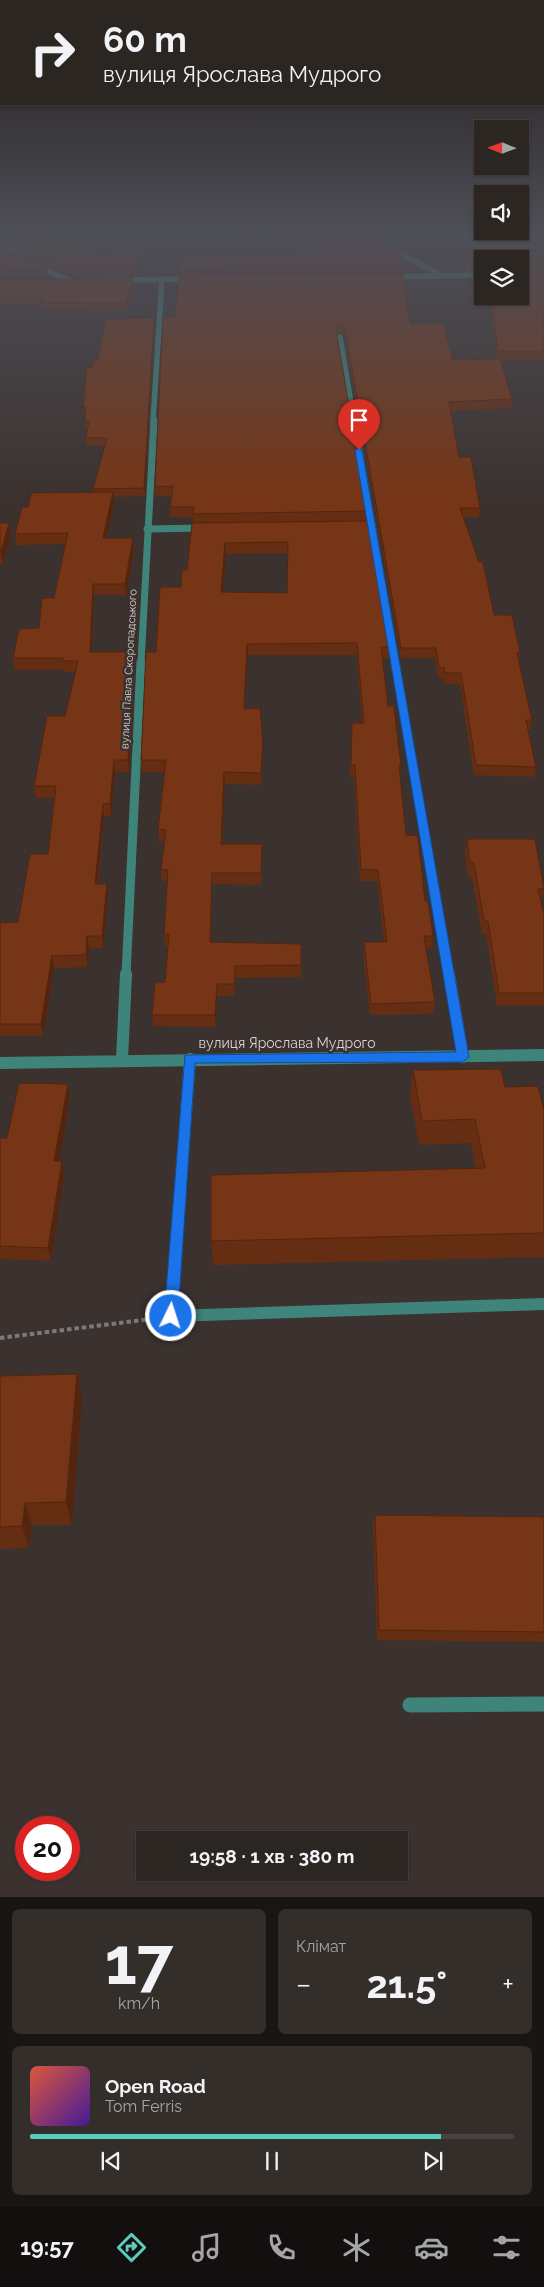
<!DOCTYPE html>
<html lang="uk">
<meta charset="utf-8">
<style>
body{margin:0;font-family:Raleway,sans-serif;background:#342e2b;color:#f1f3f6;height:100vh;display:flex;flex-direction:column;font-size:19px;white-space:nowrap}
*{box-sizing:border-box;margin:0}
p{font-size:16px;color:#a6a5a6}
.icon{flex:none;width:28px;height:28px;fill:none;stroke:currentColor;stroke-width:2;stroke-linecap:round;stroke-linejoin:round}
.map{position:relative;height:1897px;overflow:hidden}
.drawer{display:flex;flex-direction:column;gap:12px;padding:12px;background:#181513;flex:1}
.drawer>*{flex:none}
.banner{position:absolute;left:0px;top:0px;width:545px;height:105px;box-shadow:0 1px 4px #0004,0 0 0 1px #484341;background:#2c2623;color:#f1f3f6;overflow:hidden}
.needle{width:32px;rotate:271deg}
.tools{position:absolute;left:474px;top:120px;display:grid;gap:10px}
.tools a{display:grid;place-items:center;width:55px;height:55px;border-radius:0px;background:#2c2623;box-shadow:0 1px 4px #0004,0 0 0 1px #484341;font-size:25px}
.speed{position:absolute;left:15px;top:1816px;display:flex;gap:10px;font-size:25px;font-weight:700;text-align:center}
.speed>*{display:grid;place-content:center;width:65px;height:65px;border-radius:50%;background:#2c2623;box-shadow:0 1px 4px #0004,0 0 0 1px #484341;line-height:1}
.speed .limit{border:8px solid #d22;background:#fff;color:#111}
.pin{position:absolute;display:grid;place-items:center;width:42px;height:42px;color:#fff;margin:-51px -21px;border-radius:50% 50% 50% 0;rotate:-45deg;box-shadow:0 0 5px #0007}
.pin .icon{rotate:45deg}
.me{position:absolute;width:55px;margin:-28px;rotate:4deg;stroke-linejoin:round;filter:drop-shadow(0 0 4px #0008)}
.turn{display:flex;align-items:center;gap:18px;height:105px;padding:0 20px;font-size:22px}
.turn .icon{width:65px;height:65px;stroke-width:2.5}
.turn b{display:block;font-size:35px;line-height:42px}
.big{font-size:38px;font-weight:700;line-height:1.1}
.drawer .widget{flex:1;display:flex;flex-direction:column;justify-content:center;gap:8px;min-width:0;padding:0 18px;border-radius:8px;background:#342e2b}
.drawer .dial{align-items:center;gap:0}
.dial b{font-size:65px;line-height:1}
.song{display:flex;align-items:center;gap:15px}
.cover{width:60px;height:60px;border-radius:8px;background:linear-gradient(135deg,hsl(10 70% 55%),hsl(260 70% 35%))}
.played{height:5px;border-radius:2px;background:linear-gradient(90deg,#59cebf 85%,#484341 85%)}
.keys{display:flex;justify-content:space-around;direction:ltr}
.heat{display:flex;justify-content:space-between;align-items:center;font-size:28px;direction:ltr}
.drawer .tiles{flex:1;display:grid;gap:12px;grid-template-columns:1fr 1fr}
.widget:last-child{grid-column:span 2}
.trip{position:absolute;left:136px;top:1831px;width:272px;height:50px;border-radius:0px;background:#2c2623;box-shadow:0 1px 4px #0004,0 0 0 1px #484341;font-weight:700;line-height:50px;text-align:center}
.menu{display:flex;height:80px;justify-content:space-around;align-items:center;background:#120f0e;color:#a6a5a6}
.menu .icon{width:35px;height:35px}
.menu .current{color:#59cebf}
.menu b{font-size:22px;color:#f1f3f6}
.map>svg:first-child{display:block}
</style>
<div class="map">
<svg width="544" height="1897" viewBox="0 0 544 1897">
<rect width="100%" height="100%" fill="#3b322f"/>
<g fill="none" stroke-linecap="round" stroke-linejoin="round">
<path stroke="#807876" stroke-width="4" stroke-dasharray="4.5 3" stroke-linecap="butt" d="M0 1338 151 1319"/>
<path stroke="#3f847b" stroke-width="5.5" d="M4 253 34 240 37 233"/>
<path stroke="#3f847b" stroke-width="12" d="M190 1059 171 1316 544 1304"/>
<path stroke="#3f847b" stroke-width="15" d="M410 1705 544 1704"/>
<path stroke="#3f847b" stroke-width="5.5" d="M364 233 440 275
M36 266 71 281
M391 277 482 275
M121 280 191 279
M340 337 354 421
M153 421 162 280"/>
<path stroke="#3f847b" stroke-width="7" d="M354 420 396 663
M147 529 203 528
M141 663 154 420"/>
<path stroke="#3f847b" stroke-width="9" d="M395 662 449 975
M126 975 141 662"/>
<path stroke="#3f847b" stroke-width="12" d="M449 974 463 1057
M122 1059 126 974
M0 1063 544 1055"/>
</g>
<path fill="#652e13" fill-rule="evenodd" d="M274 233H366L401 265V272L180 275 179 269 306 255Z
M40 239 95 257 140 249 141 258 136 275 70 276 16 253 15 244Z
M0 249 48 270V277H0Z
M463 252H544V270H520L544 271V360H501L512 399 511 408 451 411 459 457 480 508 479 517H464L494 615 520 653 519 661 532 720 530 731H528L536 767 535 777 474 775 460 684H444L443 677 438 678 435 658H401L345 336 342 333H337V335L367 511 366 521 391 647 390 658H382L388 706 401 765 400 776 406 835 425 901 433 936 432 947 426 948 435 1002 433 1014 370 1015 363 954 364 942H384L377 881H360L354 777H350L352 723H362L357 655H248L245 709 263 743V755L261 785 225 784 222 844H262L261 885 212 884 211 942 301 944V977L235 978 234 996H217L216 1027 154 1026 152 1015 165 982 168 946H165L164 934 167 881H162L161 869 164 841H159L158 829 165 772H142L141 760 156 652 187 570 193 523V517H170V507L171 496H155V487L163 317 410 324 453 360 497 359 491 308 484 296H520V259H482V270L468 271 462 261ZM288 553 287 593 223 592 226 554Z
M482 270V294L474 280V271Z
M0 280 134 285 127 311 42 309V305H0Z
M154 325 145 496 113 497 114 503 106 538H133L134 550 126 595H94L92 652H134L135 664 129 772H115L111 816H104L98 884H107L108 896 103 948 89 949 87 967 54 968 43 1036H0V923L18 922 48 854 54 798H36L34 786 65 716 76 672H64V670H14L13 658 39 628 54 598 66 544 16 545 15 534 28 507 93 492V489L105 445H87L86 438 88 429H85V415H84L83 407 92 368 98 360Z
M0 523 11 535 3 564H0Z
M467 839 544 888 541 902 544 915V1006H497L486 934H482L472 877H468L465 852Z
M413 1070 505 1087 544 1109V1257L213 1265 211 1241 476 1168 471 1143 419 1145 410 1095Z
M70 1098 59 1161H62L64 1174 51 1261 0 1259V1138H7Z
M77 1374 82 1398 72 1525H32L29 1548 0 1549V1376Z
M375 1515 544 1517V1642L377 1640 373 1526Z"/>
<path fill="#53250f" d="M140 249 141 258 136 275V266Z
M133 278 134 285 127 311 126 304Z
M154 318V325L145 496 144 488Z
M113 492 114 503 104 549 103 538Z
M9 523 11 535 3 564 1 552Z
M133 538 134 550 126 595 125 584Z
M225 543 226 554 222 603 221 592Z
M93 584 94 595 91 664 90 652Z
M247 644 248 655 244 720V709Z
M134 652 135 664 129 772 128 760Z
M263 743V755L261 785V773Z
M114 760 115 772 111 816 110 803Z
M224 772 225 784 221 856V844Z
M103 804 104 816 96 896 95 884Z
M212 873V884L210 954V942Z
M107 884 108 896 103 948 102 936Z
M87 936 89 949 87 967 86 955Z
M52 956 54 968 43 1036 41 1024Z
M217 984V996L216 1027 215 1015Z
M68 1084 70 1098 57 1174 54 1161Z
M62 1161 64 1174 51 1261 48 1248Z
M77 1374 82 1398 72 1525 66 1502Z
M25 1503 32 1525 29 1548 22 1526Z"/>
<path fill="#763516" stroke="#53250f" fill-rule="evenodd" d="M283 233H366L399 251 401 265 179 269 180 258 314 255Z
M35 236 40 239 46 238 55 244 84 241 95 257 140 249 136 266 69 267 15 244Z
M0 249 48 270 0 271Z
M463 252H544V262H520V259H482V262H469Z
M482 270V283L474 271Z
M520 270 544 271V351H498L492 298 491 296H520Z
M402 273 410 324H443L453 360 500 359 512 399 449 402 459 457H471L480 508H460L479 562H483L494 615H512L520 653H517L532 720H526L536 767 476 765 461 673H445L444 667 439 668 436 648H401L345 328 342 324 338 325 336 329 367 511 193 514 194 507H170L173 486 155 487 163 317H175L179 276Z
M133 278 126 304 41 302 43 298H0V280Z
M154 318 144 488 93 489 107 438H86L89 421H85L86 407H83L87 368H92L94 360H98L105 319Z
M113 492 103 538H133L125 584H93L90 652H134L128 760H114L110 803 103 804 95 884H107L102 936H87L86 955 52 956 41 1024H0V923L18 922 30 854H48L56 786H34L47 716H65L78 661H63V658H13L19 629 39 628 42 598H54L68 533 15 534 22 507H28L31 493Z
M368 521 391 647H381L388 706H394L401 765H399L406 835 418 836 425 901H428L433 936H424L435 1002 371 1004 364 942H387L378 870 361 869 355 765H351L352 723H364L357 643 247 644 244 709 260 708 263 743 261 773 224 772 221 844H262L261 873H212L210 942 301 944V965L235 966 234 984H217L215 1015H152L155 983 165 982 169 934H164L168 870 161 869 166 830 158 829 166 760H141L146 652H156L160 587H181L182 570H187L192 523ZM288 542 287 593 221 592 225 543Z
M0 523H9L1 552H0Z
M467 839H535L544 888 538 889 544 915V993H499L488 921H484L474 863H470Z
M501 1069 505 1087 538 1086 544 1109V1233L211 1241V1175L485 1168 475 1119 422 1121 413 1070Z
M19 1083 68 1084 54 1161H62L48 1248 0 1246V1138H7Z
M77 1374 66 1502 25 1503 22 1526 0 1527V1376Z
M375 1515 544 1517V1632L379 1630Z"/>
<linearGradient id="sky" x2="0" y2="1"><stop stop-color="#201c1a"/><stop offset="0.47" stop-color="#4f4f58"/><stop offset="1" stop-color="#4f4f58" stop-opacity="0"/></linearGradient>
<rect width="544" height="499" fill="url(#sky)"/>
<path fill="#1a73e8" stroke="#114b97" d="M359 448 362 450 469 1057 463 1062 195 1063 178 1316 176 1321 171 1322 166 1321 164 1316 185 1055 456 1052 355 450Z"/>
<g text-anchor="middle" dominant-baseline="central" stroke-width="5" stroke-linejoin="round" paint-order="stroke">
<g font-size="11" fill="#d9d3d1" stroke="#3b322f">
<text transform="translate(129 669) rotate(-87)">вулиця Павла Скоропадського</text>
</g>
<g font-size="14" fill="#d9d3d1" stroke="#3b322f">
<text x="287" y="1043">вулиця Ярослава Мудрого</text>
</g>
</g>
</svg>
<div class="tools">
<a><svg class="needle" viewBox="-14 -14 28 28"><path d="M0-13l5 13h-10z" fill="#e53935"/><path d="M0 13l5-13h-10z" fill="#a6a5a6"/></svg></a>
<a><svg class="icon" aria-label="sound" viewBox="0 0 24 24"><path d="M4 9h4l5-4v14l-5-4H4zM17 9q2 3 0 6"/></svg></a>
<a><svg class="icon" aria-label="layers" viewBox="0 0 24 24"><path d="M12 4l9 5-9 5-9-5zM3 14l9 5 9-5"/></svg></a>
</div>
<div class="speed"><div class="limit">20</div></div>
<div class="pin" style="left:359px;top:450px;background:#d93025"><svg class="icon" aria-label="arrive" viewBox="0 0 24 24"><path d="M6 21V4h12l-3 4 3 4H6"/></svg></div>
<svg class="me" style="left:171px;top:1316px" viewBox="-20 -20 40 40"><circle r="17" fill="#1a73e8" stroke="#fff" stroke-width="3"/><path d="M0-11L8 9 0 5-8 9z" fill="#fff"/></svg>
<div class="trip">19:58 · 1 хв · 380 m</div>
<div class="banner">
<div class="turn"><svg class="icon" aria-label="right" viewBox="0 0 24 24"><path d="M7 20v-9h11M14 6l5 5-5 5"/></svg><div><b>60 m</b>вулиця Ярослава Мудрого</div></div>
</div>
</div>
<section class="drawer">
<div class="tiles">
<div class="widget dial"><b>17</b><p>km/h</p></div>
<div class="widget"><p>Клімат</p>
<div class="heat"><a>−</a><b class="big">21.5°</b><a>+</a></div>
</div>
<div class="widget">
<div class="song"><i class="cover"></i><div><b>Open Road</b><p>Tom Ferris</p></div></div>
<div class="played"></div>
<div class="keys"><svg class="icon" aria-label="previous" viewBox="0 0 24 24"><path d="M18 5L8 12l10 7zM5 5v14"/></svg><svg class="icon" aria-label="pause" viewBox="0 0 24 24"><path d="M8 5v14M16 5v14"/></svg><svg class="icon" aria-label="next" viewBox="0 0 24 24"><path d="M6 5l10 7-10 7zM19 5v14"/></svg></div>
</div>
</div>
</section>
<nav class="menu">
<b>19:57</b>
<svg class="icon current" aria-label="directions" viewBox="0 0 24 24"><path d="M12 3l9 9-9 9-9-9zM9 14v-3h6M13 9l2 2-2 2"/></svg>
<svg class="icon" aria-label="music" viewBox="0 0 24 24"><path d="M9 18V5l10-2v13"/><circle cx="6" cy="18" r="3"/><circle cx="16" cy="16" r="3"/></svg>
<svg class="icon" aria-label="phone" viewBox="0 0 24 24"><path d="M5 4h4l2 5-3 2q2 4 5 5l2-3 5 2v4C11 20 4 13 5 4z"/></svg>
<svg class="icon" aria-label="climate" viewBox="0 0 24 24"><path d="M12 3v18M4 7l16 10M4 17L20 7"/></svg>
<svg class="icon" aria-label="car" viewBox="0 0 24 24"><path d="M5 17H2v-5l4-1 3-4h7l3 4 3 1v5h-3M9 17h6M6 11h13"/><circle cx="7" cy="17" r="2"/><circle cx="17" cy="17" r="2"/></svg>
<svg class="icon" aria-label="filters" viewBox="0 0 24 24"><path d="M4 7h16M4 17h16"/><circle cx="9" cy="7" r="2"/><circle cx="15" cy="17" r="2"/></svg>
</nav>
